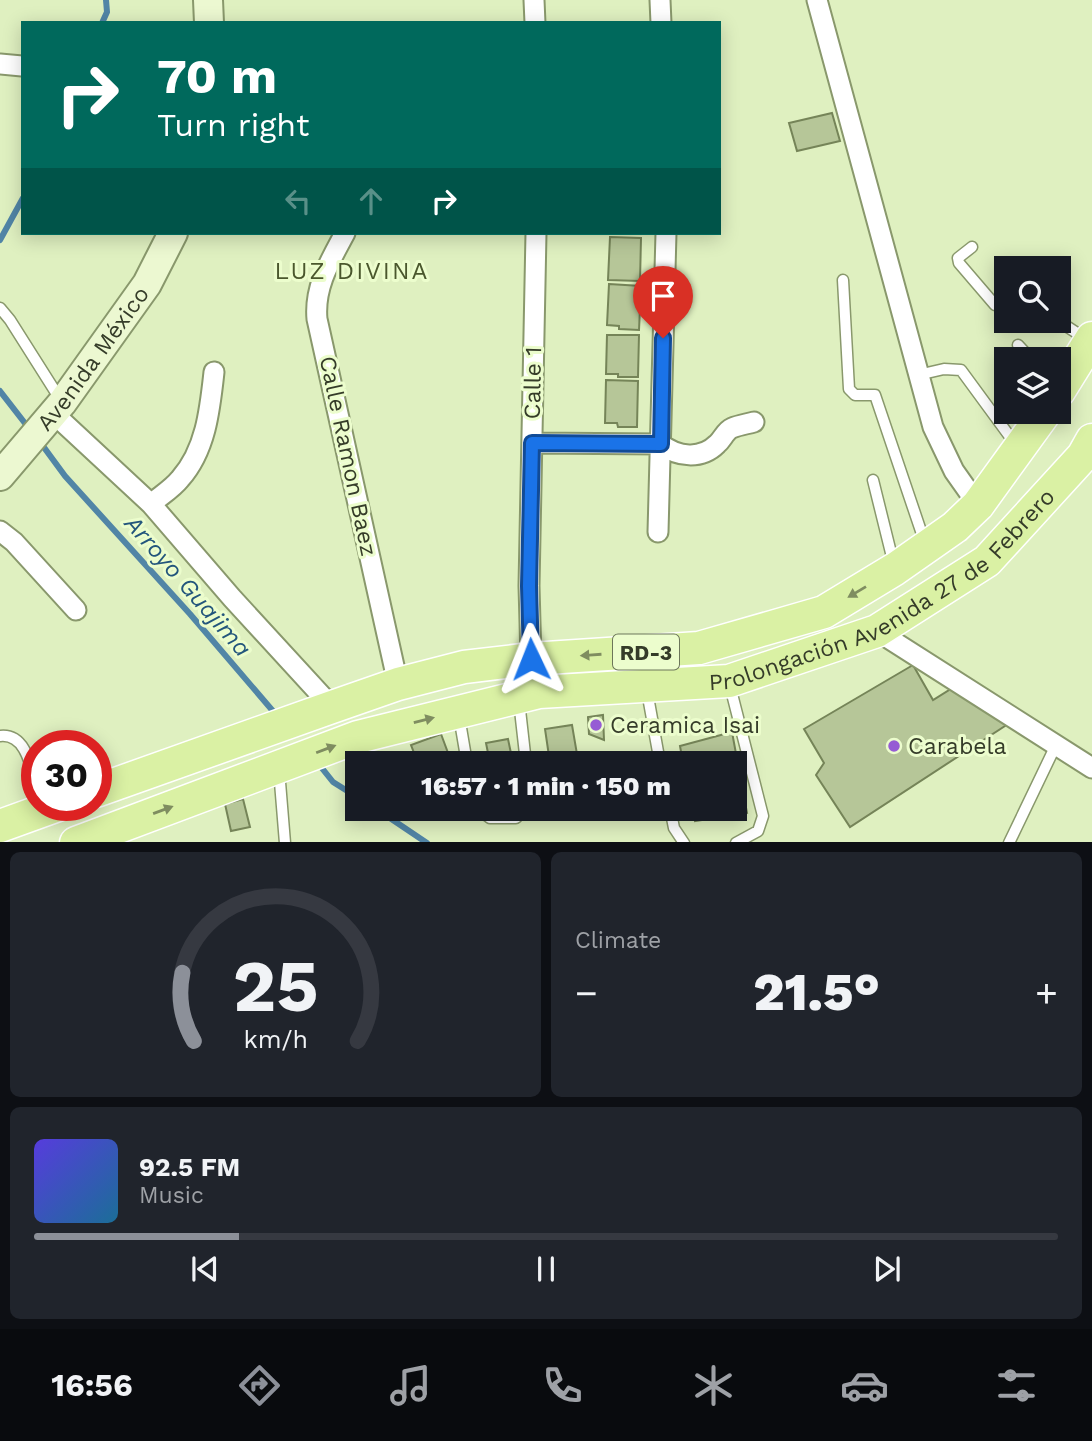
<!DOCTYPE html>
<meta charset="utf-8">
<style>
body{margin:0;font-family:"Work Sans",sans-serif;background:#20242c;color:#f1f3f6;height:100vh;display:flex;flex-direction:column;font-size:26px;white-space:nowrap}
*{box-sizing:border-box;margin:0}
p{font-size:23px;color:#9ea1a6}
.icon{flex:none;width:38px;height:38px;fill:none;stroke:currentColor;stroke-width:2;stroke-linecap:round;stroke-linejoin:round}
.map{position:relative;height:842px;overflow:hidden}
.details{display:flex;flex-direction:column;gap:10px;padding:10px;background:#0d0f14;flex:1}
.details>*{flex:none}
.guide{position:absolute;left:21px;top:21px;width:700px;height:214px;border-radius:0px;box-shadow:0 4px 18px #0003;background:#00695c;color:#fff;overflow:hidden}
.tools{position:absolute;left:994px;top:256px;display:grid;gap:14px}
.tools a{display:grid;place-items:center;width:77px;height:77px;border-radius:0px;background:#171b24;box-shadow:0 4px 18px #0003;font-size:35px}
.speed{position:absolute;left:21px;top:730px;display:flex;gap:14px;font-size:35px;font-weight:700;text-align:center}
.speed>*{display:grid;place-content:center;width:91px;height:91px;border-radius:50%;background:#171b24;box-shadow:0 4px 18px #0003;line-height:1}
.speed .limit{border:10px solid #d22;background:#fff;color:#111}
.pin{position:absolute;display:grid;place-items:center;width:60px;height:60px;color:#fff;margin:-72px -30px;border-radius:50% 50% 50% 0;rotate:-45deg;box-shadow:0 0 7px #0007}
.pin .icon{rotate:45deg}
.me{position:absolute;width:77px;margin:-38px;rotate:358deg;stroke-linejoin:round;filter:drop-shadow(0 0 5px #0008)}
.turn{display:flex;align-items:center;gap:24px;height:147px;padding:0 21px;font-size:32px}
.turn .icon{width:91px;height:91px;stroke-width:2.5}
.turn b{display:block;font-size:49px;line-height:60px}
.lanes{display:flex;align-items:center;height:66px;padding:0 21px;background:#0003;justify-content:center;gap:35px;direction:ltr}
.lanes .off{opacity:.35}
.big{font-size:52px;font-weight:800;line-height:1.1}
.details .card{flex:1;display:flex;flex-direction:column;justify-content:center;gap:10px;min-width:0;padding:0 24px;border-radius:10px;background:#20242c}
.details .dial{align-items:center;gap:0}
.dial svg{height:182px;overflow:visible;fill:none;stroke:#363941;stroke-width:7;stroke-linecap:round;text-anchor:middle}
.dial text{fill:#f1f3f6;stroke:none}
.song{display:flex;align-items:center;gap:21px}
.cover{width:84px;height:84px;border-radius:10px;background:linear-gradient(135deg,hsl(250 70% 55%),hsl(200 70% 35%))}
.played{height:7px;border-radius:4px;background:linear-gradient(90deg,#8c9099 20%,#363941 20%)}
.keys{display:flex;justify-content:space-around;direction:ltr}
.heat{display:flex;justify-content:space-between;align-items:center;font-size:38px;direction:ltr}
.details .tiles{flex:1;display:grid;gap:10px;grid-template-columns:1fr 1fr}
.card:last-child{grid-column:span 2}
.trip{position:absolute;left:345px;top:751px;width:402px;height:70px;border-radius:0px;background:#171b24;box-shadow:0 4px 18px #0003;font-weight:800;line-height:70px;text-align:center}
.menu{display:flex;height:112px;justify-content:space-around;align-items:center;background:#090b0e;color:#9ea1a6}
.menu .icon{width:49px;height:49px}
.menu .selected{color:#8c9099}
.menu b{font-size:32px;color:#f1f3f6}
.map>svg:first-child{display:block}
</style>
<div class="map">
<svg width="1092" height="843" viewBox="0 0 1092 843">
<rect width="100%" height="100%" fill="#dff0c0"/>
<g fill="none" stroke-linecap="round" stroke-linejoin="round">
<path stroke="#5185a6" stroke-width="6" d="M102 23 107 12 106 0
M0 240 23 198
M0 391 31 431
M40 442 65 476 190 614 278 717
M317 762 333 782 357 797
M375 808 427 843"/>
</g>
<path fill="#b6c698" stroke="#758458" stroke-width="2" d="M832 113 840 141 797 151 789 123Z
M610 237 641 238 640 281 608 280Z
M609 284 641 286 639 330 619 329V326L607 325Z
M607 335H639L638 377H618V374H606Z
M606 380 638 381 637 427H618L617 423H605Z
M913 665 933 700 954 687 1008 724 850 827 816 775 824 763 804 729Z
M603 715 604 740 589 734 588 717Z
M572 725 578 760 550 763 545 729Z
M732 732 747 813 695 821 693 808H735V763H683L680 746Z
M441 734 448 753 418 763 411 745Z
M508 739 513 763H490L486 743Z
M243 799 250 827 231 831 225 804Z"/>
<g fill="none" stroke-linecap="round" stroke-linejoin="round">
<defs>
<path id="lane" d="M972 247 958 258 959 263 995 305 1006 293
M843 280 849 389 855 395H875L925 543
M0 308 10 320 60 399
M1057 320 1086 339
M1018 345 1031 359
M918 375 944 369 961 370 1016 445
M873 480 894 565
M730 686 763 816 758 831 736 843
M647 691 660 763
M519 701 526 763
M459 716 467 763
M0 736C26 733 31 767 37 787
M279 770 285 843
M477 808 490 818H516L526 808
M670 808 674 828 684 843
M1009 843 1056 745"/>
<path id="street" d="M534 0 535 23
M660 0 661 23
M817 0 933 427 954 471 978 505
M0 64 22 66
M345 233C330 261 314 287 317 319L398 684
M536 233 529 586 531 659 539 692
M53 413 151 504 232 598 332 707
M532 443 661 444C677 457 701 460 717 444 723 439 725 431 732 428 739 425 747 424 754 422
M151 504C160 496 172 489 180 479 206 450 210 409 214 372
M0 531 14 542 76 610
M658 532 666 233
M877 631 1092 768"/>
<g id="secondary">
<path d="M208 0 209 23"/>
<path id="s1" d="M0 476 62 403 147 284 173 233"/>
</g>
<g id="primary">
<path d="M1059 391 1092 338"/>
<path d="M96 791 332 707 398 684 464 667 531 659 699 648 824 612 895 569 955 527 978 505 1046 411"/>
<path d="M0 826 58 805"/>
<path id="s2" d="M76 843 358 737 539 692 729 681 877 631 987 561 1083 456 1092 440"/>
</g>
</defs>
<use href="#lane" stroke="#89986c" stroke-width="13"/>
<use href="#street" stroke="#89986c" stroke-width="23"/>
<use href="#secondary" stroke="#89986c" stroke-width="32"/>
<use href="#primary" stroke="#fff" stroke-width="35"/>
<use href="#lane" stroke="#fff" stroke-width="10"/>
<use href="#street" stroke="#fff" stroke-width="19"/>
<use href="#secondary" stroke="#ecf8d1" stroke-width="28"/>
<use href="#primary" stroke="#daf1a4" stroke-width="32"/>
</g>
<defs><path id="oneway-solid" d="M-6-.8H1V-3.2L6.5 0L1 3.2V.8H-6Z" transform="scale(1.75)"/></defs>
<g fill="#7f8d60">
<use href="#oneway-solid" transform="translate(857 592) rotate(149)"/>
<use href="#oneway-solid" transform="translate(591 655) rotate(176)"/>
<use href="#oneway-solid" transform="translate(424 720) rotate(-14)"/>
<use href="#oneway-solid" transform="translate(326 749) rotate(-21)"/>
<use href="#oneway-solid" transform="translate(163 810) rotate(-20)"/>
</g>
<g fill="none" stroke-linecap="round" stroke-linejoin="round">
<defs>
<path id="route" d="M531 659 529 586 532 443 661 444 663 338"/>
</defs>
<use href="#route" stroke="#114b97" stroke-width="18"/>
<use href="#route" stroke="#1a73e8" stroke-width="12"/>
</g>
<g fill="#965cd4" stroke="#ecfdcd" stroke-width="2.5">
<circle cx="596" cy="725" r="7"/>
<circle cx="894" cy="746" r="7"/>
</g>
<g text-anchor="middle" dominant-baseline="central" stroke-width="6" stroke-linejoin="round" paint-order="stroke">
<rect fill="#ecfdcd" stroke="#6c765a" stroke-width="2" x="613" y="634.5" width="66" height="35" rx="5"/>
<g font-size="21" font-weight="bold" fill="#353c29">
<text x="646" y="652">RD-3</text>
</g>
<g font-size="23" fill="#353c29" stroke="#ecfdcd">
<text stroke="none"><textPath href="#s1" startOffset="150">Avenida México</textPath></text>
<text transform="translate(533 383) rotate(-89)">Calle 1</text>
<text transform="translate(348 456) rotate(78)">Calle Ramon Baez</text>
<text stroke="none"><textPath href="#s2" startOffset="858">Prolongación Avenida 27 de Febrero</textPath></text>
</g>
<g font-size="23" fill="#353c29" stroke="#ecfdcd" text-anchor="start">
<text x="610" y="725">Ceramica Isai</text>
<text x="908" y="746">Carabela</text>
</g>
<g font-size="24" letter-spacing="2" fill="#4a572d" stroke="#ecfdcd">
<text x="352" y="271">LUZ DIVINA</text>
</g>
<g font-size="24" font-style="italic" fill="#23567c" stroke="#ecfdcd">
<text transform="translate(188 586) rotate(49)">Arroyo Guajima</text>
</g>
</g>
</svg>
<div class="tools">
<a><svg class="icon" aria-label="search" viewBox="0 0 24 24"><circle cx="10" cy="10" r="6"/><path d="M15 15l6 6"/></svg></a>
<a><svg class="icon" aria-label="layers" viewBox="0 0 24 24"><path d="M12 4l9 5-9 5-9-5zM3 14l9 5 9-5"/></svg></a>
</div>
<div class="speed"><div class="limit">30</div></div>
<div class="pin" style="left:663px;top:338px;background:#d93025"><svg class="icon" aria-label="arrive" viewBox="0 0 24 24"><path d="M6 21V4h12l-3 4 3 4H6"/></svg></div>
<svg class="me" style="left:531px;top:659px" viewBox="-20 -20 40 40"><path d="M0-17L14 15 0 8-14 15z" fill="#1a73e8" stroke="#fff" stroke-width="4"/></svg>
<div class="trip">16:57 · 1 min · 150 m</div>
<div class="guide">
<div class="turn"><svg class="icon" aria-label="right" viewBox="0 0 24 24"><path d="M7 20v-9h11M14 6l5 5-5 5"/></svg><div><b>70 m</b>Turn right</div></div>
<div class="lanes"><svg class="icon off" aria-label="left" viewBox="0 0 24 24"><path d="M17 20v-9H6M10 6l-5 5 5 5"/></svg><svg class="icon off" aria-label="ahead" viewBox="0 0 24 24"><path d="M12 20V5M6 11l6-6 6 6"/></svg><svg class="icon" aria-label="right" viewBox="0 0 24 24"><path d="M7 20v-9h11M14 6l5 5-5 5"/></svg></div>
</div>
</div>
<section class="details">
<div class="tiles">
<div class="card dial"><svg viewBox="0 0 100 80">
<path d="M14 69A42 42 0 1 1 86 69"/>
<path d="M14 69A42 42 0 0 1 9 39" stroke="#8c9099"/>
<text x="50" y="56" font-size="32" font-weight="700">25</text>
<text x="50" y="72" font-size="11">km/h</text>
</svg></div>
<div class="card"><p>Climate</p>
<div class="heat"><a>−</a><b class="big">21.5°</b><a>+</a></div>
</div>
<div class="card">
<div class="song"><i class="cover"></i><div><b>92.5 FM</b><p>Music</p></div></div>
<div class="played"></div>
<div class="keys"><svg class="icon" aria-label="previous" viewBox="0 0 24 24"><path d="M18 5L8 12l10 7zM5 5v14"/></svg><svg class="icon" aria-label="pause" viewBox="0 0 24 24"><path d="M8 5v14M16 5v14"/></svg><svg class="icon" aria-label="next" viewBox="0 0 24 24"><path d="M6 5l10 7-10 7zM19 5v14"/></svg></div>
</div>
</div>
</section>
<nav class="menu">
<b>16:56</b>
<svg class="icon selected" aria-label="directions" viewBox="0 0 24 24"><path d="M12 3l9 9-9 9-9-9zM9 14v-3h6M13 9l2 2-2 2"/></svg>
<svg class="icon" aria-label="music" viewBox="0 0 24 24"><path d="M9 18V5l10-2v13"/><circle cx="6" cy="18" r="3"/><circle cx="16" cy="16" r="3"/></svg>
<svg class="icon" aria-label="phone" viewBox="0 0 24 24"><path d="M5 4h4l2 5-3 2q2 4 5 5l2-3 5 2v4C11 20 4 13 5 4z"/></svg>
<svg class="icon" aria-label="climate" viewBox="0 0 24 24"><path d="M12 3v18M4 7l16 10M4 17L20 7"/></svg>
<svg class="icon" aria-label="car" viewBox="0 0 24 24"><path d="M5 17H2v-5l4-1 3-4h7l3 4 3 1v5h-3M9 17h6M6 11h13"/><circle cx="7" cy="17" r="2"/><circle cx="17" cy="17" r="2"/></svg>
<svg class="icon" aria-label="filters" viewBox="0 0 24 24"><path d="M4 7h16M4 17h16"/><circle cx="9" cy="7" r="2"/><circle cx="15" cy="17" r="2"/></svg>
</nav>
